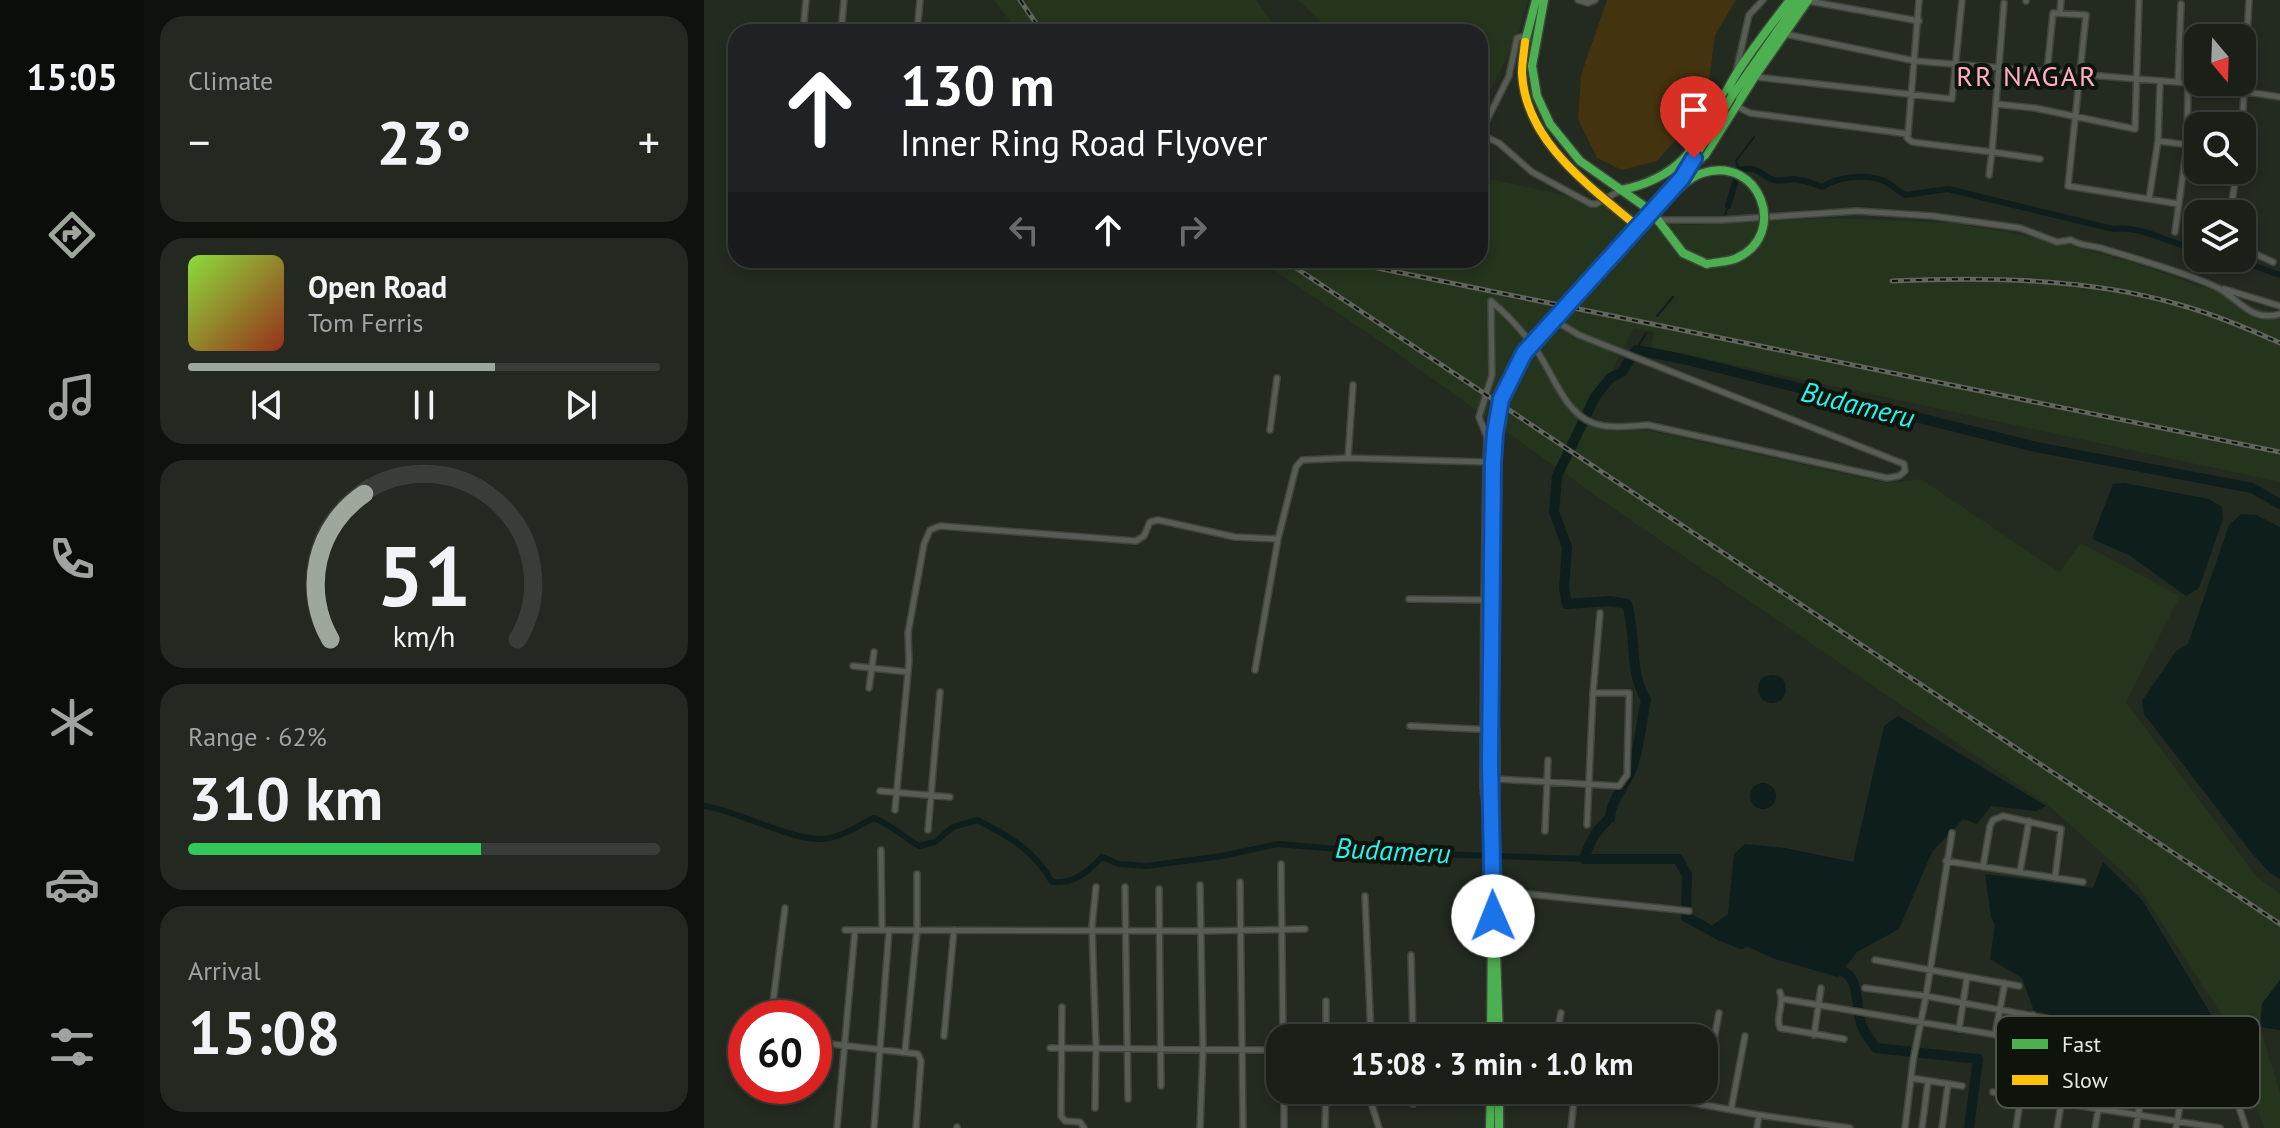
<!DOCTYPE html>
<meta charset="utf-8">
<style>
body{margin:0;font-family:"PT Sans",sans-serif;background:#232821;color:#f1f3f6;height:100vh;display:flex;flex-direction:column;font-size:30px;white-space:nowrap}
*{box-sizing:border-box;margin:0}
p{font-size:26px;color:#9fa3a2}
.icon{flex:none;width:44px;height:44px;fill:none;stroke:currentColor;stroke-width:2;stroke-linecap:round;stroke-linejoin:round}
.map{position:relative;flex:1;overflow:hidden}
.drawer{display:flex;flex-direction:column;gap:16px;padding:16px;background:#0e120d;width:560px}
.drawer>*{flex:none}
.guide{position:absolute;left:24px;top:24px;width:760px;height:244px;border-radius:24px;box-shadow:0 4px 12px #0003,0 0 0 2px #383e37;background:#202124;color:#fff;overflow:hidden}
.needle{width:52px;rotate:161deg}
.controls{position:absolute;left:1480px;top:24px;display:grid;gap:16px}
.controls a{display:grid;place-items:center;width:72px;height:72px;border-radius:16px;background:#1a2018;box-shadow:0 4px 12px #0003,0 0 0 2px #383e37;font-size:40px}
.speed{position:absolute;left:24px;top:1000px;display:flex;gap:16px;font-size:40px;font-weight:700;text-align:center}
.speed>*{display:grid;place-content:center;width:104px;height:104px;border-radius:50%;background:#1a2018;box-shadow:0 4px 12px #0003,0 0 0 2px #383e37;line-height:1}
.speed .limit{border:12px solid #d22;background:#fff;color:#111}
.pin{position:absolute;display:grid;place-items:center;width:68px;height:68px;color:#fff;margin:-82px -34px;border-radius:50% 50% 50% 0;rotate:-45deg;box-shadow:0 0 8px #0007}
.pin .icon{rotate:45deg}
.me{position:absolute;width:88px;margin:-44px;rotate:359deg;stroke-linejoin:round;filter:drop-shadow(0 0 6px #0008)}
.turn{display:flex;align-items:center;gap:28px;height:168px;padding:0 40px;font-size:36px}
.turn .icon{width:104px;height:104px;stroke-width:2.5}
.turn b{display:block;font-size:56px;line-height:68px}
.lanes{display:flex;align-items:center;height:76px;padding:0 40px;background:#0003;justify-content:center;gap:40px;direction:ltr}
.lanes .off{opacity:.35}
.big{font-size:60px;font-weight:600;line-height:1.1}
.drawer .tile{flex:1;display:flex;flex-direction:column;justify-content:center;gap:12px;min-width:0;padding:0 28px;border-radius:24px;background:#232821}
.drawer .dial{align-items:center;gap:0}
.dial svg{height:208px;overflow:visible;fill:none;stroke:#383e37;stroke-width:7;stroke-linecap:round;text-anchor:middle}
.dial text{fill:#f1f3f6;stroke:none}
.song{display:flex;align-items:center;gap:24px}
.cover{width:96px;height:96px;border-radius:12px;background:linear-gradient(135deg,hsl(90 70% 55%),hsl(10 70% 35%))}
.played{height:8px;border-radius:4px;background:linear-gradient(90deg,#9ea79c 65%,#383e37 65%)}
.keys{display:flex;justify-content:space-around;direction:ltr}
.heat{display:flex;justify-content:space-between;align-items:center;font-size:44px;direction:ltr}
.charge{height:12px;border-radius:6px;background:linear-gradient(90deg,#34c759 62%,#383e37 0)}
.trip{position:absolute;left:562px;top:1024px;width:452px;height:80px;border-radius:24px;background:#1a2018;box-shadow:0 4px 12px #0003,0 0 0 2px #383e37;font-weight:600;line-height:80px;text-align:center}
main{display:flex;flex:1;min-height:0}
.menu{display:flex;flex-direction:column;width:144px;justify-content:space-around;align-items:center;background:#0a0d0a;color:#9fa3a2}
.menu .icon{width:56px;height:56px}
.menu .active{color:#9ea79c}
.menu b{font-size:36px;color:#f1f3f6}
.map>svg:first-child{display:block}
</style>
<main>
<nav class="menu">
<b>15:05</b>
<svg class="icon active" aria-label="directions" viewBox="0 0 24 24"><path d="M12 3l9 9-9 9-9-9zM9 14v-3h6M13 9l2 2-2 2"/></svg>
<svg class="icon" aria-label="music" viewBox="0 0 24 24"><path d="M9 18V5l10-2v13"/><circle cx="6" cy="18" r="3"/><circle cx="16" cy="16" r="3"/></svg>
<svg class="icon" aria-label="phone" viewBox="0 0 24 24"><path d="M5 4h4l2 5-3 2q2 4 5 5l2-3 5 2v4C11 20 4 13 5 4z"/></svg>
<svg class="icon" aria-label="climate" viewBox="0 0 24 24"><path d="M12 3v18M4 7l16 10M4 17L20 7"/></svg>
<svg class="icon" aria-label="car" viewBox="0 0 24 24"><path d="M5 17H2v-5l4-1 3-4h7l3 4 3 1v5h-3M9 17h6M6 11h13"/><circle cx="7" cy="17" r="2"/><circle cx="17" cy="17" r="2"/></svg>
<svg class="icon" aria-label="filters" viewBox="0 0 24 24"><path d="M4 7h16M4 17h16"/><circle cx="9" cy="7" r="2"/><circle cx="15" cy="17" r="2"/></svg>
</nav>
<section class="drawer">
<div class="tile"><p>Climate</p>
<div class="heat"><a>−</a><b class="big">23°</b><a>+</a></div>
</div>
<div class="tile">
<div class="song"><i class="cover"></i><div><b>Open Road</b><p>Tom Ferris</p></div></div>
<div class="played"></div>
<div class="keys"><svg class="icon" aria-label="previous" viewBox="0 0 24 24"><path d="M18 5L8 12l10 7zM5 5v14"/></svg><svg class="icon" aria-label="pause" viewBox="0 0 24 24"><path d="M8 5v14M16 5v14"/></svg><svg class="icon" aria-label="next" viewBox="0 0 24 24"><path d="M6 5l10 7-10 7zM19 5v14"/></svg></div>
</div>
<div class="tile dial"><svg viewBox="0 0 100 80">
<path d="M14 69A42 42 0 1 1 86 69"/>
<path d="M14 69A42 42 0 0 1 27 13" stroke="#9ea79c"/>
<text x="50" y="56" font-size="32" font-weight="700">51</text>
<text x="50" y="72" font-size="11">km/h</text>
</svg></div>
<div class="tile"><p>Range · 62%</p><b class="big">310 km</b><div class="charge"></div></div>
<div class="tile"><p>Arrival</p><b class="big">15:08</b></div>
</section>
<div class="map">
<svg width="1576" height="1128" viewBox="0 0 1576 1128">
<rect width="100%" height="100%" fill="#232a20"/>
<path fill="#25341d" d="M290 0H552L575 32H314Z
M594 0H824L815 32 776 113V32H628Z
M776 174 782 178 896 203 980 225 1129 218 1249 223 1346 240 1427 262 1531 298 1576 317V482L947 347 950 332 930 328 883 418 909 427 952 432 1182 483 1217 479 1355 572 1377 543 1476 596 1422 702 1552 876 1576 894V980L1558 1004 1556 1027 1576 1093V1128H1560L1518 1015 1432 884 1345 806 903 504 680 344 555 260H776Z"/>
<path fill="#43330e" d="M903 0H1032L1011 35 1004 89 974 137 953 161 918 170 893 158 874 119 877 75Z"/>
<path fill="#0e1e1c" d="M1420 483 1505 499 1518 507 1519 519 1495 588 1482 596 1425 555 1390 540 1389 536 1409 484Z
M1537 514 1552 515 1576 527V879L1566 873 1546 851 1440 714 1438 701 1472 651 1484 644 1525 525Z
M1054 689a14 14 0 1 1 28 0a14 14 0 1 1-28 0Z
M1194 716 1342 806 1332 811 1287 806 1273 824 1259 819 1228 852 1195 929 1153 952 1134 977 1071 959 1003 929 1024 914 1030 854 1041 844 1081 848 1149 862 1180 726Z
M1046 796a13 13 0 1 1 26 0a13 13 0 1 1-26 0Z
M1399 862 1439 901 1508 1016 1505 1043 1491 1061 1462 1059 1425 1045 1407 1030 1330 1011 1318 978 1286 959 1291 925 1287 917 1281 874 1389 888Z
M1576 980V1030L1556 1027 1558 1004Z"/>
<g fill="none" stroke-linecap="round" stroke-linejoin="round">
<path stroke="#0e1e1c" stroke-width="2" d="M1035 170 1032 161 1050 137
M1021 215 1024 206
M953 316 969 297
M932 350 942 333"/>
<path stroke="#0e1e1c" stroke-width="6" d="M1024 206 1035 170C1056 165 1054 175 1070 180 1078 183 1087 177 1095 180 1102 181 1111 184 1118 187 1133 177 1162 173 1180 181 1187 184 1194 191 1201 195L1244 189 1409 229C1439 225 1464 244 1494 249
M1528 258 1576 275
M0 806C34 810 93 845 125 838 142 835 155 825 170 818 188 825 199 837 215 846L231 842 249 827 273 820C305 836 330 850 348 882 370 884 384 872 398 857L415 864 442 866 518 856 574 844 671 852 880 859"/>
<path stroke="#0e1e1c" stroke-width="10" d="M1038 944 1017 936 982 917 983 875 974 859H880C886 841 892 830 906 818 907 799 922 786 928 768 936 746 937 722 942 700 924 669 933 637 923 604L906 601 863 604 860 588 863 547 850 512 853 476 891 397 906 378 918 372 932 350 979 359 1332 447 1548 488 1576 504
M1130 969C1159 971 1150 1007 1158 1026 1161 1034 1167 1041 1172 1048L1274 1059 1265 1128"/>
<defs>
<path id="street" d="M874 0 884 3 891 0
M1104 1 1215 21
M1322 1V0
M1356 13 1357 0
M99 32 102 0
M137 32 140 0
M213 32 216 0
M1081 34 1211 61 1484 83 1576 97
M1032 72 1045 15 1059 0
M1343 72 1349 13 1382 15 1364 186 1475 204
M1052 77 1248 99 1258 0
M1474 82 1477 4
M1292 104 1331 108 1431 129 1435 0
M1032 106 1046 113 1204 134 1203 138 1208 142 1288 152 1300 3
M1538 128 1545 0
M776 134 795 143 828 172 887 204H892L917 190
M776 134 805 76 813 38 823 35
M1204 134 1215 0
M1454 141 1494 146
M1285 175 1288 152 1336 159
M1445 199 1454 141 1456 82
M1526 214 1533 170
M957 220H1018L1153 211 1229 216 1316 228 1353 242 1367 240C1376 246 1386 245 1397 248 1435 260 1474 270 1510 286 1535 297 1545 323 1576 314
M1471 232 1483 145 1484 83
M1538 248 1569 262
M1520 289 1576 306
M566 430 573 378
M644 458 649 385
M782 462 783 437 775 417 788 375 787 301C805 316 820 333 833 351 849 374 861 413 889 423 905 429 926 426 944 425L1183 478 1195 476 1201 471 1200 464 875 335 850 320
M780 600 779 788 781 803 787 811 792 803 793 779
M149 666 204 672
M551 670 574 539 592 467 598 460 644 458 782 462 780 600 705 599
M165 688 170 652
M706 726 793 730V779L915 786 923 775 925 693H889
M176 791 246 797
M191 810 205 661 204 633 220 544 226 530 236 526 432 541 440 536 446 522 454 520 531 537 574 539
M883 825 889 693 896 613
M224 830 236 692
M841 831 844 760
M177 850 178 930
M1242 861 1379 882
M577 864 579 1038
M1279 867 1286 826 1289 820 1299 816 1357 829 1351 878
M1316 872 1325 821
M536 882 539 1128
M421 887 424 1099
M455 889 457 1086
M661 896 667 1038
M792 915 795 913 801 896 814 893 985 911
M141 930 496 931 601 929
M707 955 709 1038
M1171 960 1315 986
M1161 988 1222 996 1367 1023 1370 1029 1353 1128
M1076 992C1081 1004 1071 1017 1076 1028L1140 1039
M1079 999 1524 1074 1542 1128
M358 1007 357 1116 361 1121 376 1122 380 1128
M67 1018 81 908
M1255 1029 1263 977
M1110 1035 1117 988
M1291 1035 1301 983
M240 1036 250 930
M622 1038V1001
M852 1038 857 1013
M110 1042 214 1054 217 1061 212 1128
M346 1048 576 1050
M201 1051 213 930V874
M1207 1078 1258 1086
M580 1090V1128
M666 1090 667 1102 675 1128
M919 1090 1055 1115 1146 1128
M1289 1092 1516 1128
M709 1104V1090
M998 1105 1015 1013
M391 1108 392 1048 388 926 392 887
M1027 1110 1041 1036
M133 1128 151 930
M170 1128 185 930
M253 1128V1127
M496 1128 499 1049 496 885
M621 1128 622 1090
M867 1128 871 1090
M1053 1128 1055 1115
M1201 1128 1209 1061 1222 996 1248 833
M1218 1128 1224 1081
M1238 1128 1244 1084
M1312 1128 1329 1015
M1391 1128 1404 1055
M1432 1128 1443 1062
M1472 1128 1483 1066"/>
<path id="fast" d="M840 0 828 66 833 96 846 124 876 161 947 211 979 253 1003 264
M821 42 832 0
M1028 96 1095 0
M983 163 994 161 1001 155 1051 76 1104 0
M917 190C988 176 998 132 1031 76 1047 50 1067 25 1086 0
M787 811 795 1038
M787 1038 788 929
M795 1090V1128
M786 1128 787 1090"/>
</defs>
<use href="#street" stroke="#3f453c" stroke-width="8"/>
<use href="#fast" stroke="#3f453c" stroke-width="11"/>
<use href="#street" stroke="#575c55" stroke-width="5"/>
<use href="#fast" stroke="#4caf50" stroke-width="8"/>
<defs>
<path id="rail" d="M316 0 338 32
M580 260 1576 924
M634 260 1576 452
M1188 281C1282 277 1383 278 1473 304 1509 314 1543 328 1576 343"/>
</defs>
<use href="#rail" stroke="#60665e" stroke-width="5"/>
<use href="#rail" stroke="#0e140c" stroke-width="2" stroke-dasharray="6" stroke-linecap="butt"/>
<defs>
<path id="fast-bridge" d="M956 208C968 196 982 178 999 173 1056 155 1085 234 1033 258 1025 262 1012 262 1003 264
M787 811 789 454 797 399 820 353 978 178 1028 96"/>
<path id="slow-bridge" d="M821 42C820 52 818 63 818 73 821 142 887 187 934 227"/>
</defs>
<use href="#fast-bridge" stroke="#3f453c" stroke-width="11" stroke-linecap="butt"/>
<use href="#slow-bridge" stroke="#3f453c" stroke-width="11" stroke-linecap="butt"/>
<use href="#fast-bridge" stroke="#4caf50" stroke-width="8"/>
<use href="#slow-bridge" stroke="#ffc107" stroke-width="8"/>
</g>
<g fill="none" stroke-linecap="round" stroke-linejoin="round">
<defs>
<path id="route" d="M789 916 786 762 789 463 791 433 797 399 820 353 978 178 990 158"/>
</defs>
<use href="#route" stroke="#114b97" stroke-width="20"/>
<use href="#route" stroke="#1a73e8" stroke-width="14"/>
</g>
<g text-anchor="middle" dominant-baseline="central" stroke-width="8" stroke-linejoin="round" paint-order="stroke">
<g font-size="28" letter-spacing="2" fill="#ffadc5" stroke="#0e140c">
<text x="1323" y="75">RR NAGAR</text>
</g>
<g font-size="28" font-style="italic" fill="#27f5ef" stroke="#0e140c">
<text transform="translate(1154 404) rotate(14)">Budameru</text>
<text transform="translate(689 850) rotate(3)">Budameru</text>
</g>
</g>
<rect x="1292" y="1016" width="264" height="92" rx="12" fill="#0e140c" stroke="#4d544b" stroke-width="2"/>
<rect x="1308" y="1039" width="36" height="10" fill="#4caf50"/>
<rect x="1308" y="1075" width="36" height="10" fill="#ffc107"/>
<g font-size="22" fill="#e1eade">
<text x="1358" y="1052">Fast</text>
<text x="1358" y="1088">Slow</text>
</g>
</svg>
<div class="controls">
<a><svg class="needle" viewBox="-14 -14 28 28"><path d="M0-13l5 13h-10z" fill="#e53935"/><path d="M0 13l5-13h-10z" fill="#9fa3a2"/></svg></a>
<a><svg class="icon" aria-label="search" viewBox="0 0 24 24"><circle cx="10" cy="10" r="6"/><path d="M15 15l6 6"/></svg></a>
<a><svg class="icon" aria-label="layers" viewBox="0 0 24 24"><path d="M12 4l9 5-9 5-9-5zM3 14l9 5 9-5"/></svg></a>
</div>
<div class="speed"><div class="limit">60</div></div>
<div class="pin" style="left:990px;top:158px;background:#d93025"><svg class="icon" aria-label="arrive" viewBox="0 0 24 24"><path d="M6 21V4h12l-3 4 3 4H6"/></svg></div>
<svg class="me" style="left:789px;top:916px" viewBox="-20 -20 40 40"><circle r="19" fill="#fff"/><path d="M0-13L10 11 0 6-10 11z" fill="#1a73e8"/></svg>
<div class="trip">15:08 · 3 min · 1.0 km</div>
<div class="guide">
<div class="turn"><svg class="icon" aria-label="ahead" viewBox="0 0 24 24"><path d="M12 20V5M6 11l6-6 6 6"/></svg><div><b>130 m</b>Inner Ring Road Flyover</div></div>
<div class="lanes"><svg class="icon off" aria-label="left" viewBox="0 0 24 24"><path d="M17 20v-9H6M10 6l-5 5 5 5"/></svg><svg class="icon" aria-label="ahead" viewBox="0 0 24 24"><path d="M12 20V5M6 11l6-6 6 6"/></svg><svg class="icon off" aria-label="right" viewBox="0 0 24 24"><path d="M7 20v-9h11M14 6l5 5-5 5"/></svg></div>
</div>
</div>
</main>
